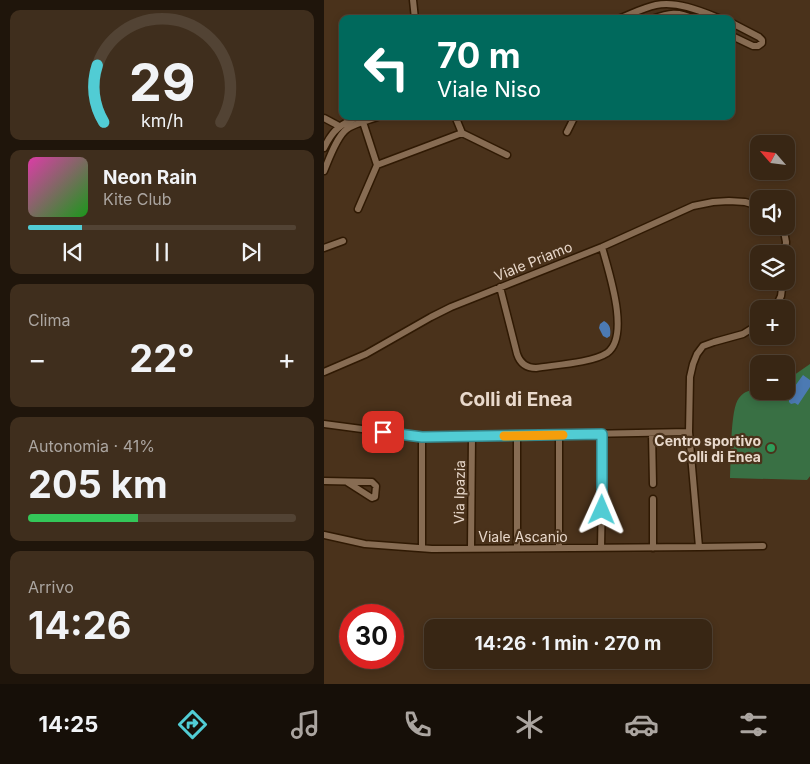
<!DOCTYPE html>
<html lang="it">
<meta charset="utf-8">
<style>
body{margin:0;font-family:Inter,sans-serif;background:#3f2e1d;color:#f1f3f6;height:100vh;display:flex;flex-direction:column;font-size:19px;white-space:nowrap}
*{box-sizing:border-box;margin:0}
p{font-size:16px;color:#aba5a0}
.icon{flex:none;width:28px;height:28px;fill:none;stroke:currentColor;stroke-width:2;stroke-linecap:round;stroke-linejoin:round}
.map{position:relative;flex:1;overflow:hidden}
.drawer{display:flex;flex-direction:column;gap:10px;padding:10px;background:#1f150b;width:324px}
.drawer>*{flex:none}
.top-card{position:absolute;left:15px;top:15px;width:396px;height:105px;border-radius:10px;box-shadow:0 2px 8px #0003,0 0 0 1px #524334;background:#00695c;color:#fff;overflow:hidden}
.needle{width:32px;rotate:298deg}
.tools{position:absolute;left:426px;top:135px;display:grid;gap:10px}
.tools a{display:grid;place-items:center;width:45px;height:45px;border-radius:10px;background:#382614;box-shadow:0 2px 8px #0003,0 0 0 1px #524334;font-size:25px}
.speed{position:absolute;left:15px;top:604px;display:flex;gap:10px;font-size:25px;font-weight:700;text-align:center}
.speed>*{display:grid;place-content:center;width:65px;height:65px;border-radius:50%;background:#382614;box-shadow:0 2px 8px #0003,0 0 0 1px #524334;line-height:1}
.speed .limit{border:8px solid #d22;background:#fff;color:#111}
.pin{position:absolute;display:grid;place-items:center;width:42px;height:42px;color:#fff;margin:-21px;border-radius:10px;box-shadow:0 2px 8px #0006}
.me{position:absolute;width:55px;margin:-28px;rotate:1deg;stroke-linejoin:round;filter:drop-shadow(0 0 4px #0008)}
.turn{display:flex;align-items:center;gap:18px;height:105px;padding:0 15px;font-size:22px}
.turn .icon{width:65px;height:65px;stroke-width:2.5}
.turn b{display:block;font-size:35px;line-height:42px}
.big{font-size:38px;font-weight:700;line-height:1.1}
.drawer .tile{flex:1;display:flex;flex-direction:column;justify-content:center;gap:8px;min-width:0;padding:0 18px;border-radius:10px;background:#3f2e1d}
.drawer .dial{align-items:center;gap:0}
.dial svg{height:130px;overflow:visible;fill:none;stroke:#524334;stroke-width:7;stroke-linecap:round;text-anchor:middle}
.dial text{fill:#f1f3f6;stroke:none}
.song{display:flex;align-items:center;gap:15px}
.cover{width:60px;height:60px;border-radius:8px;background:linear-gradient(135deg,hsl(320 70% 55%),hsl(120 70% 35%))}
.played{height:5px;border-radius:2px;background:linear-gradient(90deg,#51ccd4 20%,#524334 20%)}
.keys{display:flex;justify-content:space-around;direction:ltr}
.heat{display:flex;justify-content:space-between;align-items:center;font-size:28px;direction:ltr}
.charge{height:8px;border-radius:4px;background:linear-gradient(90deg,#34c759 41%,#524334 0)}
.trip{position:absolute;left:100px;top:619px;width:288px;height:50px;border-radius:10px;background:#382614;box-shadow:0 2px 8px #0003,0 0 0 1px #524334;font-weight:700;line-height:50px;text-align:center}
.menu{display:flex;height:80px;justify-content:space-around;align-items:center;background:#160f08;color:#aba5a0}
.menu .icon{width:35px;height:35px}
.menu .current{color:#51ccd4}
.menu b{font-size:22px;color:#f1f3f6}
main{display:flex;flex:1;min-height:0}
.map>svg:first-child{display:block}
</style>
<main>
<section class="drawer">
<div class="tile dial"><svg viewBox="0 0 100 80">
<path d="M14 69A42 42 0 1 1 86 69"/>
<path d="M14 69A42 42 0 0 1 10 34" stroke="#51ccd4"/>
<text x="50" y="56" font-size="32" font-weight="700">29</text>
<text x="50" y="72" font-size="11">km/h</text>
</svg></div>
<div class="tile">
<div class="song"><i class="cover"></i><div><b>Neon Rain</b><p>Kite Club</p></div></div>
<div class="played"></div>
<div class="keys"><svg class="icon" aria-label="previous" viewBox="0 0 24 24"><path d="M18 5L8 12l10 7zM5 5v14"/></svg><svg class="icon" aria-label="pause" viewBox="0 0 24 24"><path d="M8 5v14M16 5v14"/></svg><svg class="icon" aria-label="next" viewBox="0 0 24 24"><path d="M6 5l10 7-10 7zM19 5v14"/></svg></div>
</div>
<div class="tile"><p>Clima</p>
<div class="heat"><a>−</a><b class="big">22°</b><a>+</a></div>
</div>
<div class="tile"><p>Autonomia · 41%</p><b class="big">205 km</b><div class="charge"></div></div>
<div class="tile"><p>Arrivo</p><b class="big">14:26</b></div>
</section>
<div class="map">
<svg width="487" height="684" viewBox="0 0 487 684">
<rect width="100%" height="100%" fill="#4a321b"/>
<path fill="#397044" d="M486 364 487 475 483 480 406 478C407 463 406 408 415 398 420 391 427 390 435 388V391H462L463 380Z"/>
<path fill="#4c7ab3" d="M280 321C286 324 287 329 286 336L283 338 279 336 275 328 276 324Z
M479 375 486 380V387L474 405 471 403 467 404 465 402V399L463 397Z"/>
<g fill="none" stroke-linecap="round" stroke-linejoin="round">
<defs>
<path id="minor" d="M89 0 91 19
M294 19C307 14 319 8 332 5 354 1 377 11 397 19
M328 19C345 13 354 11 370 19
M408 23 435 37 438 40V43L434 46H429L408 36
M131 116 138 133
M0 118 15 126
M243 132 251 116
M0 148C9 129 17 124 36 116
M53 165 138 133 183 155
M0 171C5 159 13 136 23 129 31 123 46 120 56 116
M34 209 53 165 39 122
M459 226 462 242 461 254
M0 248 19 241
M176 287 193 354C196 363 202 368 212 368 230 365 268 363 283 353 307 336 284 270 278 247
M451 309 457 296 459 281
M0 372 42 354 107 317 127 307 278 247 369 206 389 202 405 201 421 202 435 206
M0 424 98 437 365 432
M328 433 329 484
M235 435V548
M0 481 48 482 52 486 51 497 48 498 23 482
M329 499V548
M0 535 41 544 108 549 375 547 365 432 366 377 369 364 373 354 379 346 390 342 419 334 435 324
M375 547 439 546
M98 548V437
M147 548 148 436
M193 548V435
M277 548 279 434"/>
</defs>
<use href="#minor" stroke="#2f1903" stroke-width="9"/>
<use href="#minor" stroke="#876c53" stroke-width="6"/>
</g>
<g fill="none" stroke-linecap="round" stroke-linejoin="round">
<defs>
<path id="route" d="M59 432 98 437 278 434V510"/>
</defs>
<use href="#route" stroke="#35858a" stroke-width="12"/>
<use href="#route" stroke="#51ccd4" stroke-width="9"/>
<path stroke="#f59e0b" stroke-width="9" d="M180 436 239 435"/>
</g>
<circle fill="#2e9e5b" stroke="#4a321b" stroke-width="2" cx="447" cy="448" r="5"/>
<g text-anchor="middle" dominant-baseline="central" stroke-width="4.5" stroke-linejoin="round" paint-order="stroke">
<g font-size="14" fill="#e9d9cc" stroke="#4a321b">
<text transform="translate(209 261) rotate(-22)">Viale Priamo</text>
<text transform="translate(135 492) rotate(-89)">Via Ipazia</text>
<text x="199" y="536">Viale Ascanio</text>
</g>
<g font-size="14" font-weight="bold" fill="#e9d9cc" stroke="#4a321b" text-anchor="end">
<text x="437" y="440">Centro sportivo<tspan x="437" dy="16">Colli di Enea</tspan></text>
</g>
<g font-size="19" font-weight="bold" fill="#e9d9cc" stroke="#4a321b">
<text x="192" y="399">Colli di Enea</text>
</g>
</g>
</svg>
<div class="tools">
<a><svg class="needle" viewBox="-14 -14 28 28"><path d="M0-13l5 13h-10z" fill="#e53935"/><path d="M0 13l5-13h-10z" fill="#aba5a0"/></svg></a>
<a><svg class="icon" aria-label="sound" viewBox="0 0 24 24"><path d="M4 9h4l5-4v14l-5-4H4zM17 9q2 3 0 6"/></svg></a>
<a><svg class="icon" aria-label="layers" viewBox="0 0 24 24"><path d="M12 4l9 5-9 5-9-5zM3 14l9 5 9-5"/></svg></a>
<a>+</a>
<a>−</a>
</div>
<div class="speed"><div class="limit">30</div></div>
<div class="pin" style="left:59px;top:432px;background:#d93025"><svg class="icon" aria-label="arrive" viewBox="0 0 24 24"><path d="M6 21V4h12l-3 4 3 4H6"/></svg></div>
<svg class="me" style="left:278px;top:510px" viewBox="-20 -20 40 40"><path d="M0-17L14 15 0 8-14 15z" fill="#51ccd4" stroke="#fff" stroke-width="4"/></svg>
<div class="trip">14:26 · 1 min · 270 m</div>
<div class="top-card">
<div class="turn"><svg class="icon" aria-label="left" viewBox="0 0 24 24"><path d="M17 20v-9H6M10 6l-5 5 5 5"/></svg><div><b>70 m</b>Viale Niso</div></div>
</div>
</div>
</main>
<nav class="menu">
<b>14:25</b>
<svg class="icon current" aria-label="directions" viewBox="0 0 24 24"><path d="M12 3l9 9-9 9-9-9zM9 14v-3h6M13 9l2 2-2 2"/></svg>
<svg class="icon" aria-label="music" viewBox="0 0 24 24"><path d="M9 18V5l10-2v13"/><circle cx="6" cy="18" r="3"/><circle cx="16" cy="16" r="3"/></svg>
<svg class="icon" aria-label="phone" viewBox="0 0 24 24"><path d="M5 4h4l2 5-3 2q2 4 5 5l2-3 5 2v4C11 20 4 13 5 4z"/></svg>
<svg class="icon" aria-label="climate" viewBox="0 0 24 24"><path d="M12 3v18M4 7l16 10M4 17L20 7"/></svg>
<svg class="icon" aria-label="car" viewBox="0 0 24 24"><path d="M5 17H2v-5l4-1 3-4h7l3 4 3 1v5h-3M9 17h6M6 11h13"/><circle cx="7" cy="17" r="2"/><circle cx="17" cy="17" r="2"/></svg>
<svg class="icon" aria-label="filters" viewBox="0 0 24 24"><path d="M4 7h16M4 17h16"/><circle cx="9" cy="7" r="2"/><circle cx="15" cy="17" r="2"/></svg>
</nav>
